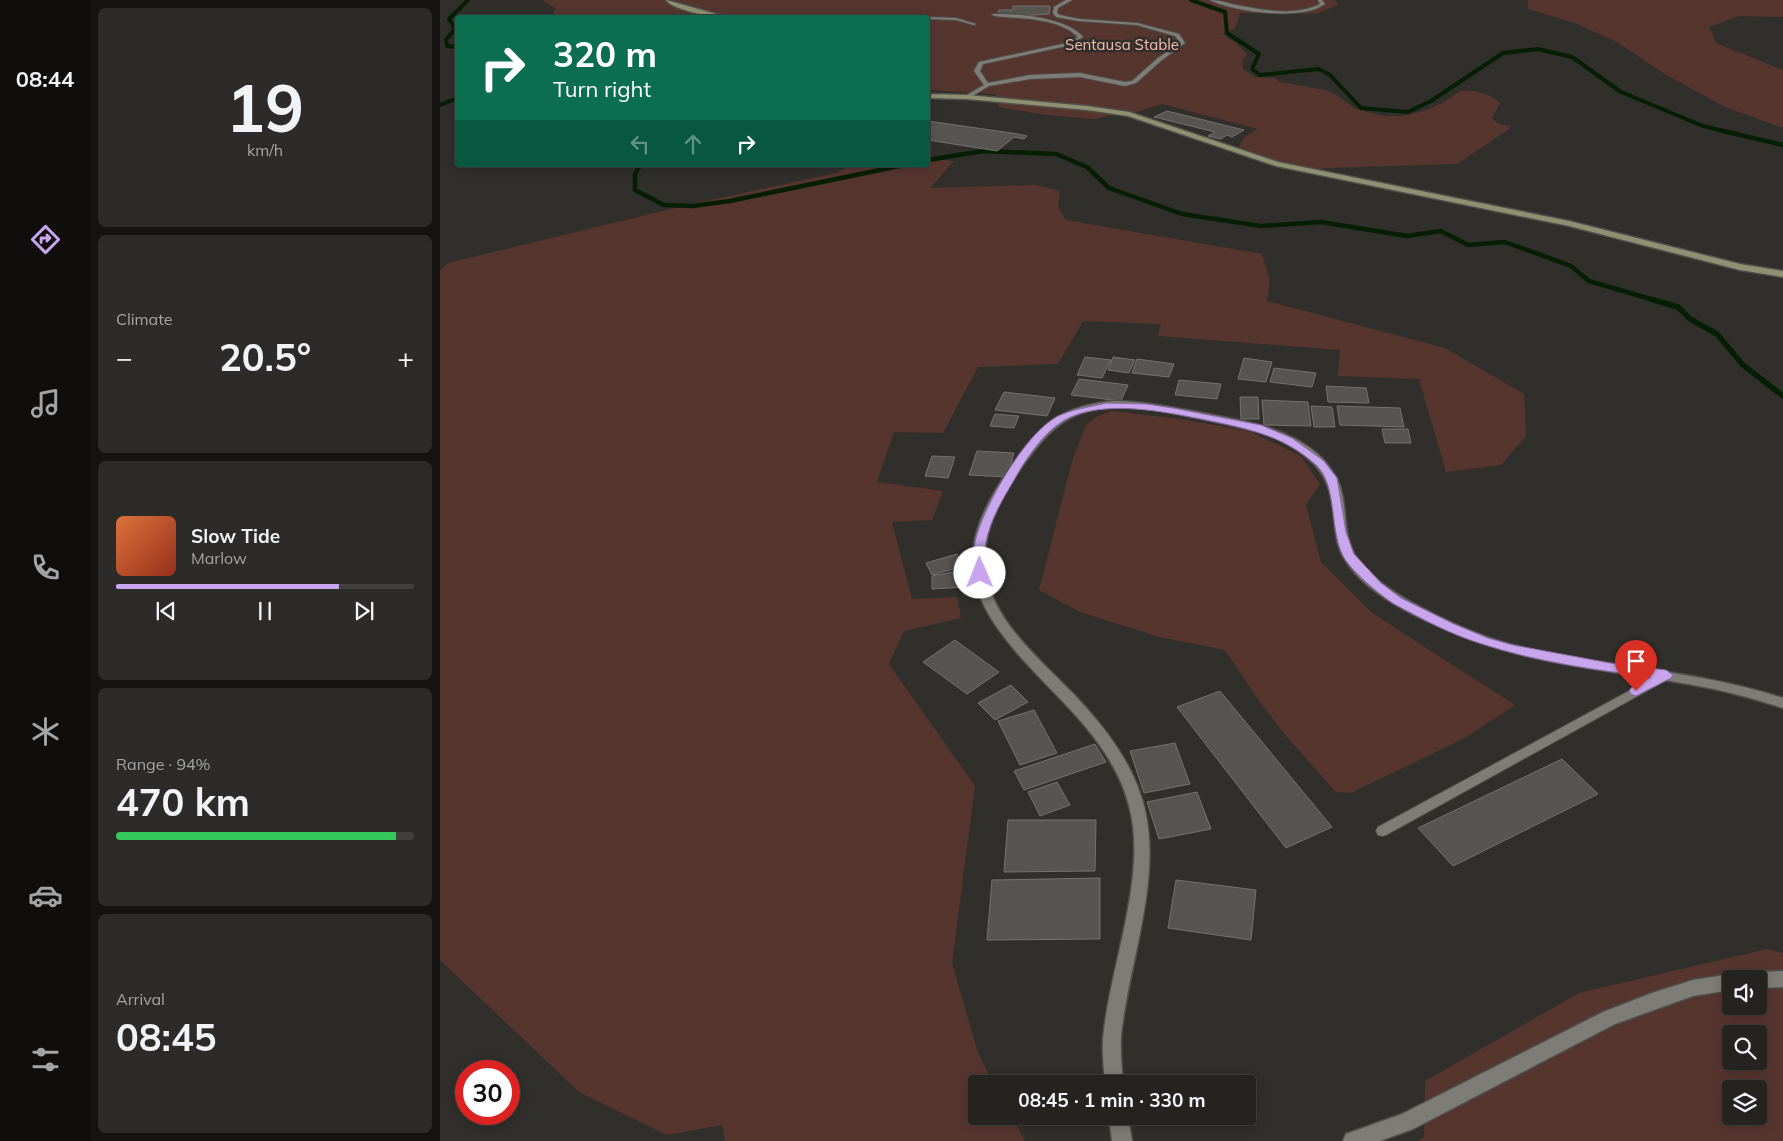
<!DOCTYPE html>
<meta charset="utf-8">
<style>
body{margin:0;font-family:Mulish,sans-serif;background:#2d2b29;color:#f1f3f6;height:100vh;display:flex;flex-direction:column;font-size:19px;white-space:nowrap}
*{box-sizing:border-box;margin:0}
p{font-size:16px;color:#a3a4a5}
.icon{flex:none;width:28px;height:28px;fill:none;stroke:currentColor;stroke-width:2;stroke-linecap:round;stroke-linejoin:round}
.map{position:relative;flex:1;overflow:hidden}
.sheet{display:flex;flex-direction:column;gap:8px;padding:8px;background:#141312;width:350px}
.sheet>*{flex:none}
.top-card{position:absolute;left:15px;top:15px;width:475px;height:152px;border-radius:5px;box-shadow:0 2px 12px #0003,0 0 0 1px #42403e;background:#0b6e4f;color:#fff;overflow:hidden}
.controls{position:absolute;left:1282px;top:970px;display:grid;gap:10px}
.controls a{display:grid;place-items:center;width:45px;height:45px;border-radius:5px;background:#252320;box-shadow:0 2px 12px #0003,0 0 0 1px #42403e;font-size:25px}
.speed{position:absolute;left:15px;top:1060px;display:flex;gap:10px;font-size:25px;font-weight:700;text-align:center}
.speed>*{display:grid;place-content:center;width:65px;height:65px;border-radius:50%;background:#252320;box-shadow:0 2px 12px #0003,0 0 0 1px #42403e;line-height:1}
.speed .limit{border:8px solid #d22;background:#fff;color:#111}
.pin{position:absolute;display:grid;place-items:center;width:42px;height:42px;color:#fff;margin:-51px -21px;border-radius:50% 50% 50% 0;rotate:-45deg;box-shadow:0 0 5px #0007}
.pin .icon{rotate:45deg}
.me{position:absolute;width:55px;margin:-28px;rotate:359deg;stroke-linejoin:round;filter:drop-shadow(0 0 4px #0008)}
.turn{display:flex;align-items:center;gap:18px;height:105px;padding:0 15px;font-size:22px}
.turn .icon{width:65px;height:65px;stroke-width:2.5}
.turn b{display:block;font-size:35px;line-height:42px}
.lanes{display:flex;align-items:center;height:48px;padding:0 15px;background:#0003;justify-content:center;gap:25px;direction:ltr}
.lanes .off{opacity:.35}
.big{font-size:38px;font-weight:700;line-height:1.1}
.sheet .tile{flex:1;display:flex;flex-direction:column;justify-content:center;gap:8px;min-width:0;padding:0 18px;border-radius:8px;background:#2d2b29}
.sheet .dial{align-items:center;gap:0}
.dial b{font-size:65px;line-height:1}
.song{display:flex;align-items:center;gap:15px}
.cover{width:60px;height:60px;border-radius:8px;background:linear-gradient(135deg,hsl(20 70% 55%),hsl(10 70% 35%))}
.played{height:5px;border-radius:2px;background:linear-gradient(90deg,#c9a5ee 75%,#42403e 75%)}
.keys{display:flex;justify-content:space-around;direction:ltr}
.heat{display:flex;justify-content:space-between;align-items:center;font-size:28px;direction:ltr}
.charge{height:8px;border-radius:4px;background:linear-gradient(90deg,#34c759 94%,#42403e 0)}
.trip{position:absolute;left:528px;top:1075px;width:288px;height:50px;border-radius:5px;background:#252320;box-shadow:0 2px 12px #0003,0 0 0 1px #42403e;font-weight:700;line-height:50px;text-align:center}
main{display:flex;flex:1;min-height:0}
.tabs{display:flex;flex-direction:column;width:90px;justify-content:space-around;align-items:center;background:#0f0e0d;color:#a3a4a5}
.tabs .icon{width:35px;height:35px}
.tabs .selected{color:#c9a5ee}
.tabs b{font-size:22px;color:#f1f3f6}
.map>svg:first-child{display:block}
</style>
<main>
<nav class="tabs">
<b>08:44</b>
<svg class="icon selected" aria-label="directions" viewBox="0 0 24 24"><path d="M12 3l9 9-9 9-9-9zM9 14v-3h6M13 9l2 2-2 2"/></svg>
<svg class="icon" aria-label="music" viewBox="0 0 24 24"><path d="M9 18V5l10-2v13"/><circle cx="6" cy="18" r="3"/><circle cx="16" cy="16" r="3"/></svg>
<svg class="icon" aria-label="phone" viewBox="0 0 24 24"><path d="M5 4h4l2 5-3 2q2 4 5 5l2-3 5 2v4C11 20 4 13 5 4z"/></svg>
<svg class="icon" aria-label="climate" viewBox="0 0 24 24"><path d="M12 3v18M4 7l16 10M4 17L20 7"/></svg>
<svg class="icon" aria-label="car" viewBox="0 0 24 24"><path d="M5 17H2v-5l4-1 3-4h7l3 4 3 1v5h-3M9 17h6M6 11h13"/><circle cx="7" cy="17" r="2"/><circle cx="17" cy="17" r="2"/></svg>
<svg class="icon" aria-label="filters" viewBox="0 0 24 24"><path d="M4 7h16M4 17h16"/><circle cx="9" cy="7" r="2"/><circle cx="15" cy="17" r="2"/></svg>
</nav>
<section class="sheet">
<div class="tile dial"><b>19</b><p>km/h</p></div>
<div class="tile"><p>Climate</p>
<div class="heat"><a>−</a><b class="big">20.5°</b><a>+</a></div>
</div>
<div class="tile">
<div class="song"><i class="cover"></i><div><b>Slow Tide</b><p>Marlow</p></div></div>
<div class="played"></div>
<div class="keys"><svg class="icon" aria-label="previous" viewBox="0 0 24 24"><path d="M18 5L8 12l10 7zM5 5v14"/></svg><svg class="icon" aria-label="pause" viewBox="0 0 24 24"><path d="M8 5v14M16 5v14"/></svg><svg class="icon" aria-label="next" viewBox="0 0 24 24"><path d="M6 5l10 7-10 7zM19 5v14"/></svg></div>
</div>
<div class="tile"><p>Range · 94%</p><b class="big">470 km</b><div class="charge"></div></div>
<div class="tile"><p>Arrival</p><b class="big">08:45</b></div>
</section>
<div class="map">
<svg width="1343" height="1141" viewBox="0 0 1343 1141">
<rect width="100%" height="100%" fill="#312f2b"/>
<path fill="#56352f" fill-rule="evenodd" d="M103 0H895L898 5 876 14 800 13 795 28 782 34 796 43 807 54 802 62 803 69 815 77 834 78 840 82 885 90 895 94 916 109 944 116H963L984 111 1003 103 1020 91H1035L1051 96 1060 103 1052 118 1059 124 1071 126 1068 130 1017 164 885 168C860 173 823 156 799 147L803 138 818 129 722 104 685 116 673 115 655 119 606 115 559 107 555 94 488 90V18L127 17 117 16 113 12 116 9Z
M1088 0H1343V17L1300 16 1269 27 1276 43 1343 70V128L1283 106 1223 73 1177 42 1135 23 1088 9Z
M488 159 514 161 490 188 596 185 620 191 618 207 626 220 822 254 830 281 827 301 1005 348 1084 394 1086 436 1061 465 1006 472 979 379 898 376 900 350 718 336 721 324 643 321 618 364 538 367 503 433 454 432 437 482 503 491 492 520 452 522 472 599 517 597 521 618 464 631 449 664 535 786 512 963 538 1053 554 1084H536V1116H572L585 1141H285L282 1125 227 1135 139 1092 0 960V270L8 263 239 207 396 173 411 165H488Z
M672 411 740 419 809 431 861 456 880 484 866 505 881 562 932 613 1075 705 1025 738 911 793 896 792 847 737 819 701 785 650 719 637 640 612 599 590 633 458 646 425 658 416Z
M1327 949 1343 953V1141H978L984 1137 985 1081 1139 993ZM1291 979H1319V1006H1291ZM1291 1034H1319V1061H1291ZM1291 1089H1319V1116H1291Z"/>
<g fill="none" stroke-linecap="round" stroke-linejoin="round">
<path stroke="#061f04" stroke-width="4" d="M751 0 785 12 787 33 819 54 812 69 820 75 879 69 890 75 921 108 968 112 991 101 1063 53 1098 49 1132 57 1181 92 1263 126 1288 132
M18 47 7 46 6 40 15 29 9 19 28 0
M0 105 18 98"/>
<path stroke="#061f04" stroke-width="4.5" d="M1283 131 1343 145
M488 160 543 151 616 154 647 167 669 188 742 214 821 226 881 222 967 236 1001 231 1028 245 1065 242 1131 266 1149 281 1214 300
M200 165 195 174V190L224 205 253 206 290 201 464 165"/>
<path stroke="#061f04" stroke-width="5.5" d="M1210 299 1238 307 1250 319 1277 334 1303 365 1343 396"/>
</g>
<path fill="#585451" stroke="#75716e" d="M573 6H610L609 14 580 16 558 14 559 10H573Z
M727 111 804 130 792 137 787 135 781 139 768 136 775 132 714 117Z
M488 121 578 134 587 136 584 139 574 137 557 151 488 140Z
M645 357 671 360 662 378 637 375Z
M673 357 695 360 689 373 668 370Z
M804 358 832 362 826 382 798 379Z
M697 359 734 364 729 377 692 373Z
M834 368 876 373 872 387 830 382Z
M639 379 688 385 681 401 631 395Z
M739 380 781 384 777 399 735 395Z
M886 386 926 388 929 403 888 402Z
M564 392 615 398 607 416 555 410Z
M800 397H818L819 419H801Z
M822 400 868 402 871 426 824 425Z
M871 406 892 407 895 427H874Z
M897 406 960 408 964 427 900 425Z
M555 414 579 416 574 428 550 426Z
M942 429H968L971 443H945Z
M537 451 574 453 567 477 529 475Z
M492 456 515 457 508 478 485 476Z
M517 554 524 566 492 575 486 563Z
M523 570 525 587 492 589V576Z
M515 640 559 672 527 694 483 662Z
M571 685 588 702 555 720 538 703Z
M780 691 892 827 846 848 737 707Z
M594 710 617 753 580 765 558 721Z
M735 743 750 784 704 793 690 751Z
M655 744 666 762 584 790 574 771Z
M1122 759 1158 794 1013 866 978 828Z
M617 782 630 805 600 816 588 792Z
M757 792 771 829 719 839 707 802Z
M568 820H656L655 871 564 872Z
M660 878V939L547 940 552 880Z
M736 880 816 890 811 940 728 928Z"/>
<g fill="none" stroke-linecap="round" stroke-linejoin="round">
<defs>
<path id="lane" d="M626 0H632L618 8 617 13 620 15 639 19 697 23 739 34 745 43 722 60 696 83 685 86 640 77 590 79 549 86 529 98H525V96L544 85 534 71 539 62 627 43 638 37C618 17 580 19 554 16L552 14C577 13 627 18 643 37L631 45 543 64 540 71 548 83 590 75 640 73 685 82 692 81 718 58 740 43 735 36 697 25 639 21 616 17 613 13 614 7Z
M770 0C779 0 787 3 796 5 823 10 855 17 880 4L878 0H882L885 4C862 21 794 12 770 0Z
M486 17 516 18 536 24 534 25 516 20 488 19Z
M1226 671 1230 672 1232 675 1230 678 946 835 942 836 938 835 936 831 938 827Z"/>
<path id="street" d="M675 401C707 402 737 408 768 414 814 423 873 432 897 479 907 500 903 523 910 544 919 573 960 597 986 610 1013 624 1043 637 1073 645 1163 668 1254 669 1343 698V708C1320 701 1298 694 1274 689 1174 668 1084 668 989 622 956 607 905 579 897 540 892 514 895 486 875 465 864 454 851 445 836 438 814 429 791 425 767 420 728 412 681 399 641 413 621 420 606 435 593 452 568 483 541 527 545 567 550 622 605 663 640 701 665 728 688 758 700 793 727 868 689 959 681 1036 680 1052 682 1068 683 1084H665C664 1069 662 1054 663 1039 669 969 707 878 690 810 683 778 665 750 644 725 605 677 526 620 533 552 535 524 552 494 568 471 599 426 618 406 675 401Z
M1343 971V987L1319 988V979H1311L1313 974 1319 972Z
M1291 974 1298 979H1291V990L1253 996 1175 1024 973 1129 940 1141H903L906 1134 962 1114 1163 1012 1212 993 1253 980Z
M669 1116H688L692 1141H672Z"/>
<path id="secondary" d="M226 0 291 18C278 18 233 11 226 0Z
M488 94 527 95 647 106 689 112 838 162 1129 221 1300 264 1343 271V277L1300 270 1129 226 836 166 688 116 647 110 527 99 488 98Z"/>
</defs>
<use href="#lane" stroke="#504e4a" stroke-width="2"/>
<use href="#street" stroke="#504e4a" stroke-width="3"/>
<use href="#secondary" stroke="#504e4a" stroke-width="3"/>
<use href="#lane" fill="#7e7c77" fill-rule="evenodd"/>
<use href="#street" fill="#7e7c77" fill-rule="evenodd"/>
<use href="#secondary" fill="#8e9071" fill-rule="evenodd"/>
</g>
<path fill="#c9a5ee" stroke="#836b9b" d="M666 403 707 404 733 408 821 425 852 438 884 461 897 478 906 532 914 554 941 583 961 598 1014 624 1048 638 1073 645 1170 663 1226 670 1233 675 1231 678 1196 696 1191 694 1189 691 1191 688 1211 677C1155 670 1097 662 1042 644 1012 635 982 619 954 604 940 595 911 571 903 556 889 529 898 484 875 464 842 435 808 429 766 420 725 412 662 398 623 421 602 434 585 460 573 482 562 500 550 521 546 542 544 551 546 563 546 573L544 575H536L534 573C534 563 533 551 535 542 543 507 585 433 618 416 633 409 650 407 666 403Z"/>
<g text-anchor="middle" dominant-baseline="central" stroke-width="5" stroke-linejoin="round" paint-order="stroke">
<g font-size="15" fill="#f7bbb0" stroke="#312f2b">
<text x="682" y="44">Sentausa Stable</text>
</g>
</g>
</svg>
<div class="controls">
<a><svg class="icon" aria-label="sound" viewBox="0 0 24 24"><path d="M4 9h4l5-4v14l-5-4H4zM17 9q2 3 0 6"/></svg></a>
<a><svg class="icon" aria-label="search" viewBox="0 0 24 24"><circle cx="10" cy="10" r="6"/><path d="M15 15l6 6"/></svg></a>
<a><svg class="icon" aria-label="layers" viewBox="0 0 24 24"><path d="M12 4l9 5-9 5-9-5zM3 14l9 5 9-5"/></svg></a>
</div>
<div class="speed"><div class="limit">30</div></div>
<div class="pin" style="left:1196px;top:691px;background:#d93025"><svg class="icon" aria-label="arrive" viewBox="0 0 24 24"><path d="M6 21V4h12l-3 4 3 4H6"/></svg></div>
<svg class="me" style="left:540px;top:573px" viewBox="-20 -20 40 40"><circle r="19" fill="#fff"/><path d="M0-13L10 11 0 6-10 11z" fill="#c9a5ee"/></svg>
<div class="trip">08:45 · 1 min · 330 m</div>
<div class="top-card">
<div class="turn"><svg class="icon" aria-label="right" viewBox="0 0 24 24"><path d="M7 20v-9h11M14 6l5 5-5 5"/></svg><div><b>320 m</b>Turn right</div></div>
<div class="lanes"><svg class="icon off" aria-label="left" viewBox="0 0 24 24"><path d="M17 20v-9H6M10 6l-5 5 5 5"/></svg><svg class="icon off" aria-label="ahead" viewBox="0 0 24 24"><path d="M12 20V5M6 11l6-6 6 6"/></svg><svg class="icon" aria-label="right" viewBox="0 0 24 24"><path d="M7 20v-9h11M14 6l5 5-5 5"/></svg></div>
</div>
</div>
</main>
